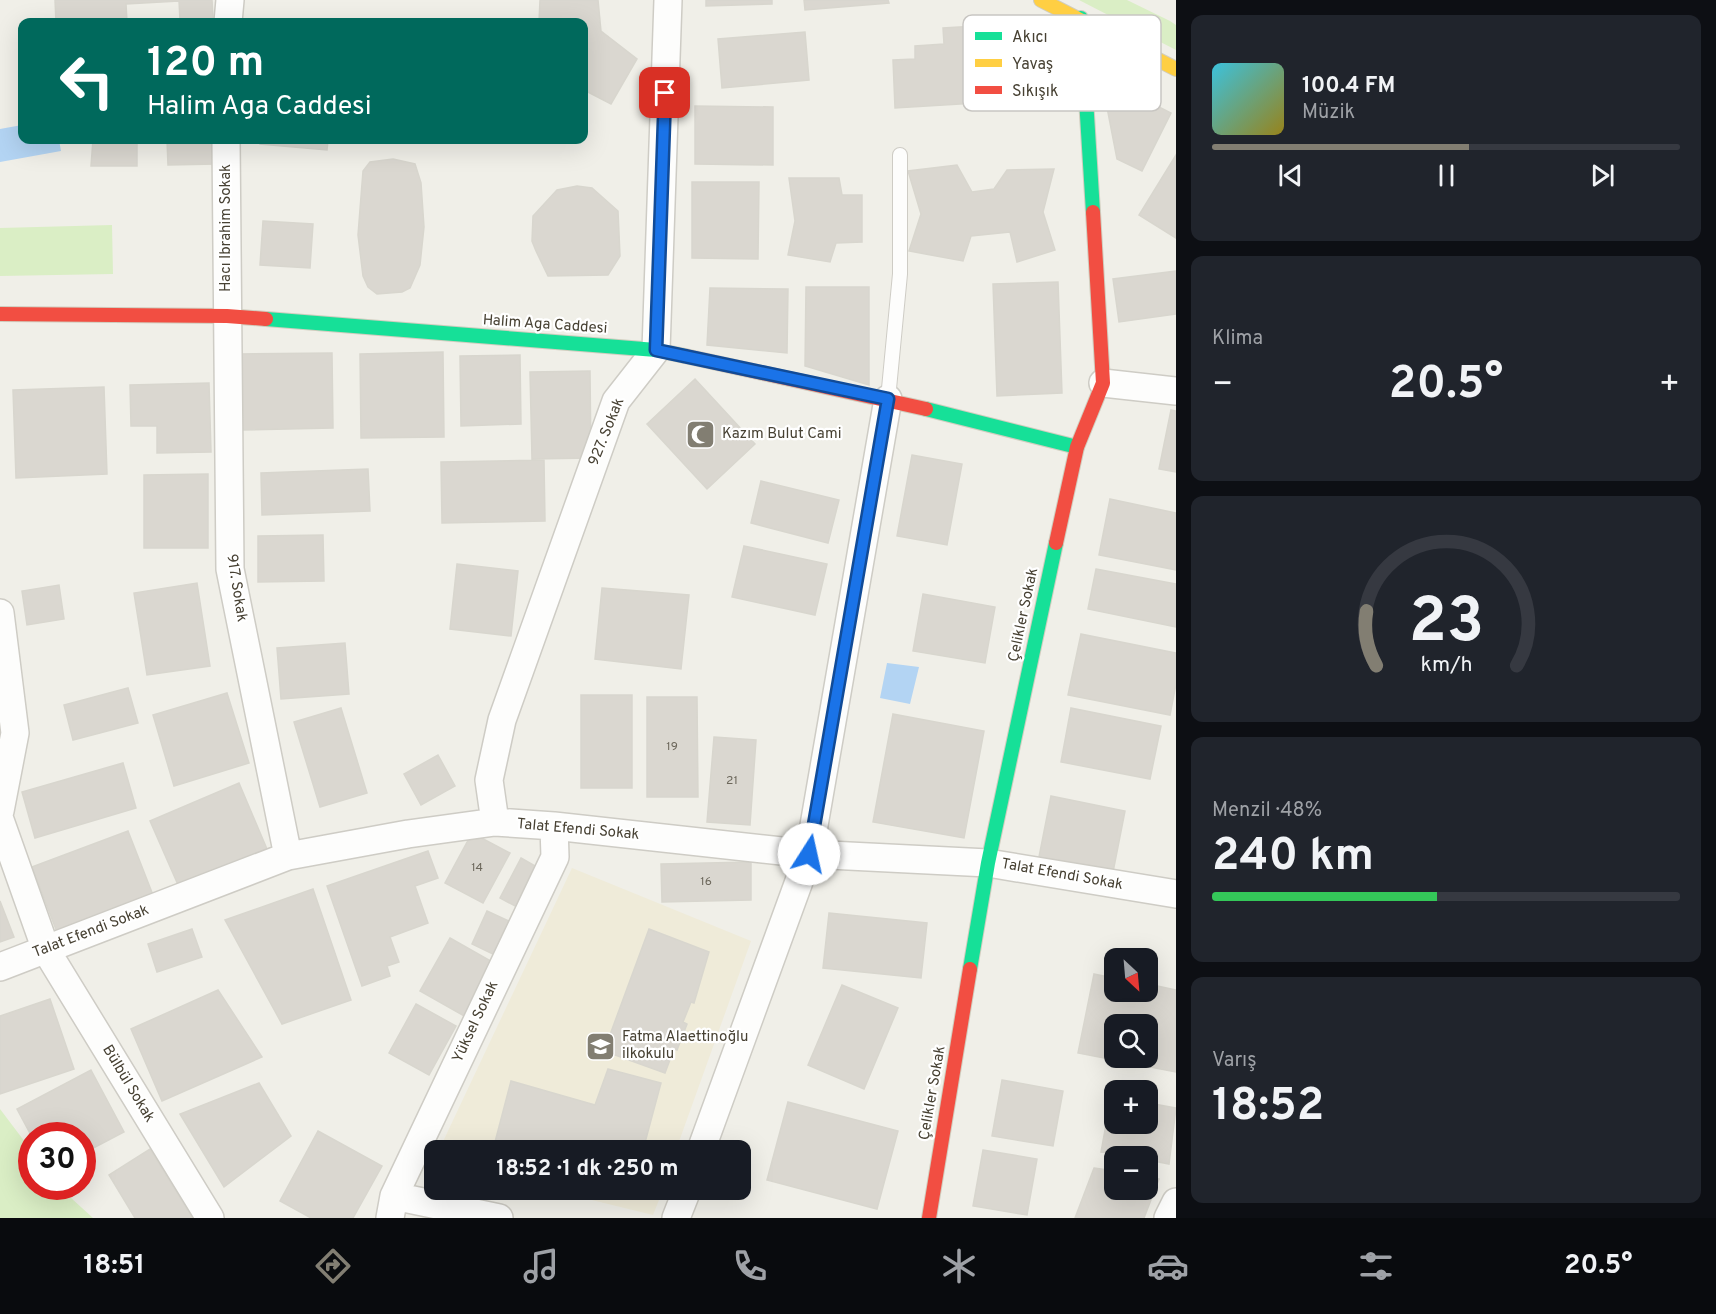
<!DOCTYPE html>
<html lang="tr">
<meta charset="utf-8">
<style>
body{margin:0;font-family:Overpass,sans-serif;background:#20242c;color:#f1f3f6;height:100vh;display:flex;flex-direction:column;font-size:22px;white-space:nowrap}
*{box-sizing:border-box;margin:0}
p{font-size:20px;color:#9ea1a6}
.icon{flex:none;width:33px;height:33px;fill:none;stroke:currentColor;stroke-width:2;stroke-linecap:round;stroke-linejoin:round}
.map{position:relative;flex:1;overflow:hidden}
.details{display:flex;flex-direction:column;gap:15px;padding:15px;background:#0d0f14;width:540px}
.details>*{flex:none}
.hud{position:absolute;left:18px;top:18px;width:570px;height:126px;border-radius:12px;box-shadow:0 6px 24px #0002;background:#00695c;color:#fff;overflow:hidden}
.needle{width:39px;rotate:154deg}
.controls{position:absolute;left:1104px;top:948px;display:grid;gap:12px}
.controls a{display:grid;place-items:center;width:54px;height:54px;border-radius:12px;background:#171b24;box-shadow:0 6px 24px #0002;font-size:30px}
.speed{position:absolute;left:18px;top:1122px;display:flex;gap:12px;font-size:30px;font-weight:700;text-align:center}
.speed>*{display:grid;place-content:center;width:78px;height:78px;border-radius:50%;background:#171b24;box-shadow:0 6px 24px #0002;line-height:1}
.speed .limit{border:9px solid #d22;background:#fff;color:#111}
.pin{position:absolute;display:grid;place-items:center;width:51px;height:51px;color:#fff;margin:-26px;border-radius:12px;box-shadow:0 3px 9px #0006}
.me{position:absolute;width:66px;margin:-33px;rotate:10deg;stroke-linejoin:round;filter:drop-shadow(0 0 4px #0008)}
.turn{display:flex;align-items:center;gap:21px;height:126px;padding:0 30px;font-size:27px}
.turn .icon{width:78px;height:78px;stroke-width:2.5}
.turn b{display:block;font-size:42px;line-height:51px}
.big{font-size:45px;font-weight:700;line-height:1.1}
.details .widget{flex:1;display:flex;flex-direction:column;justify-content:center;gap:9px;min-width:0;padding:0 21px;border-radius:12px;background:#20242c}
.details .dial{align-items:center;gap:0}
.dial svg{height:156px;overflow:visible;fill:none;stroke:#363941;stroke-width:7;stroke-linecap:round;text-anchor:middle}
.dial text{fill:#f1f3f6;stroke:none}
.song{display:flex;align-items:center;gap:18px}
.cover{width:72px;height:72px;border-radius:9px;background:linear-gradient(135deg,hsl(190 70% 55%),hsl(50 70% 35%))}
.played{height:6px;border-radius:3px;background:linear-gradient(90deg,#827e72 55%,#363941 55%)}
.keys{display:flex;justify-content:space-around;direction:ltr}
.heat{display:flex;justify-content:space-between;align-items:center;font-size:33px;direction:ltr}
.charge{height:9px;border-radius:4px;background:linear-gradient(90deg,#34c759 48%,#363941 0)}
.trip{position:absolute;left:424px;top:1140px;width:327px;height:60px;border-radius:12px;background:#171b24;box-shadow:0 6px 24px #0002;font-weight:700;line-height:60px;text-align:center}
.dock{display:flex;height:96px;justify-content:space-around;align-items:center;background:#090b0e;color:#9ea1a6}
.dock .icon{width:42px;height:42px}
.dock .on{color:#827e72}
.dock b{font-size:27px;color:#f1f3f6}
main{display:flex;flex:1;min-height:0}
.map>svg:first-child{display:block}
</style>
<main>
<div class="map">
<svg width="1176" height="1218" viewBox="0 0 1176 1218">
<rect width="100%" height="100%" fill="#f0efe8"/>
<path fill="#efebd9" d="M572 868 751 941 676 1150H439Z
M551 1190H663L653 1215Z"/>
<path fill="#daeec5" d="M1079 0H1127L1170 21 1176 25V50Z
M112 225 113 274 0 276V228Z
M0 1109 31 1150 32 1186 59 1187 93 1218H0Z"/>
<path fill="#b3d4f3" d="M22 125V140H59L61 151 0 162V129Z
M887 663 919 667 910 704 880 698Z"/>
<path fill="#dad7d0" stroke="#d8d6ce" stroke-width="1.5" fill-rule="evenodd" d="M55 0H212L213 19 180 20 179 1 126 4 127 22H56Z
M540 0H598L601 31 637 59 611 104 584 90V22H539Z
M706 0H772V4L706 6Z
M804 0H888L889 3 805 10Z
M993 25 994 39 1016 38 1017 53 1042 52 1045 99 895 108 893 60 915 59V46L944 44 943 28Z
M805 32 809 80 722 88 718 39Z
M1118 86 1171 113 1142 171 1117 159 1104 92Z
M695 106 773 107V165L695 164Z
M93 140H137V166H91Z
M167 140H215L216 164 168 165Z
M260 140H328L327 150 260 144Z
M1176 155V238L1139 215Z
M393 159 415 164 421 183 424 227 420 265 410 288 402 292 377 294 368 287 363 276 358 235 363 171 370 162Z
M957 165 972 192 994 189 1007 170 1054 169 1043 212 1055 250 1017 262 1010 232 971 236 963 261 909 251 921 214 908 171Z
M789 178H839L842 195H862V242L836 243 830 262 788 255 795 221Z
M692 182H759L758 259 692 258Z
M577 186 592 188 618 211 620 256 608 275 548 276 536 251 532 241 533 216 557 190Z
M263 221 313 224 310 268 260 265Z
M1176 271V314L1119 322 1113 279Z
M1058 282 1062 393 997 396 993 284Z
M806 287H869V385L805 366Z
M710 288 788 289 787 353 707 345Z
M443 352 444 437 361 438 360 354Z
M332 353 333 428 241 430 240 354Z
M520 355 521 424 461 426 460 356Z
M590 371 591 458 532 459 530 372Z
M695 379 755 444 707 489 647 424Z
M209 383 211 452 157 453V426H131L130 385Z
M104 387 107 474 16 478 13 390Z
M1171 410 1176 411V472L1159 469Z
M912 455 962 464 947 545 897 536Z
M544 460 545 521 442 523 441 462Z
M368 469 370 511 262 515 261 473Z
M208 474V548H144V475Z
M761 481 839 500 828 543 751 523Z
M1110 499 1176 513V570L1099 555Z
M323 535 324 581 258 582V536Z
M744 546 827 564 815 615 732 597Z
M457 564 518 571 511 636 450 629Z
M1096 569 1176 584V627L1088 609Z
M197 583 210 666 147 675 134 593Z
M59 585 64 619 27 625 22 591Z
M602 588 689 595 681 669 595 659Z
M923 594 995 607 985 663 913 651Z
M1081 634 1176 653V684L1170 715 1068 695Z
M345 643 349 694 281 699 277 648Z
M128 688 138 723 73 740 64 705Z
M227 693 249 763 174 786 153 715Z
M581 695H632V788H581Z
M647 697H697L698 797H647Z
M341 708 367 793 320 807 294 722Z
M1071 708 1161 726 1150 779 1061 762Z
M893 714 984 731 964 838 873 822Z
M714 737 756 740 750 825 707 822Z
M438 755 455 786 421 805 404 774Z
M123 763 136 808 35 838 22 792Z
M239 783 267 849 179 887 150 821Z
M1051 796 1125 811 1113 872 1039 857Z
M128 831 153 895 57 932 32 867Z
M472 833 510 853 483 903 445 883Z
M428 851 438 878 415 886 428 923 390 937 399 962 387 966 390 976 362 986 327 886Z
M521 858 537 867 517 907 500 898Z
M751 862V900L662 902 661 864Z
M313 889 351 1000 282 1024 225 920Z
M0 901 14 937 0 942Z
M487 911 515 924 499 957 472 944Z
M829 913 927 923 921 978 823 968Z
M192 929 202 957 157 972 148 944Z
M649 929 709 952 694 1003 691 1002 683 1022 687 1024 677 1050 674 1049 665 1073 604 1051Z
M450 938 496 964 466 1017 420 991Z
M1094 974 1114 978V992H1148V984L1176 990V1072L1078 1053ZM1114 1024H1148V1058H1114Z
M842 985 898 1008 864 1089 808 1065Z
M218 990 262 1057 162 1101 131 1029Z
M50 999 74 1069 0 1094V1016Z
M416 1004 456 1026 429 1075 389 1053Z
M608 1069 661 1083 643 1150H528L495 1142 511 1081 595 1105Z
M91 1070 124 1132 82 1154V1136L32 1137 17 1109Z
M1002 1080 1063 1091 1053 1146 992 1136Z
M259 1083 291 1136 224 1187 180 1114Z
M1111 1097H1114V1124H1148V1103L1176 1108 1169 1164 1148 1160V1156L1101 1152Z
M788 1102 898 1131 877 1209 767 1180Z
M318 1131 382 1166 353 1218H311L280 1201Z
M150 1149 192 1217 191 1218H135L109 1175Z
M983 1150 1037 1159 1027 1215 973 1206Z
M1094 1168 1114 1171V1190H1148V1177L1159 1179 1144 1218H1075Z"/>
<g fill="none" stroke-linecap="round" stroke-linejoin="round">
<defs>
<path id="lane" d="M888 399 900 274V155"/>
<path id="street" d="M228 22 230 0
M226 140 230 569 288 856
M1103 383 1176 391
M0 613 15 733 0 811
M0 820 46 950 210 1218
M495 822 489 780 502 720 616 401 656 350 668 0
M0 967 288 856 408 834 495 822 554 826 809 854 988 863 1176 894
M701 1150 809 854 888 399
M394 1196 499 1218
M390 1218 394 1196 555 857 554 826
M676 1218 687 1190
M1168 1218 1176 1202"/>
<path id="fast" d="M1081 18 1093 212
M266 319 656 350 685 356
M926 409 1077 447
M970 969 988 863 1056 543"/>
<path id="slow" d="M1041 0 1176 69"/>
<path id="jam" d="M0 314 227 316 266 319
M685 356 926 409
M1056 543 1077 447 1103 383 1093 212
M929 1218 970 969"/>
</defs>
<use href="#lane" stroke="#ceccc5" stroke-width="16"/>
<use href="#street" stroke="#ceccc5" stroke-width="30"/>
<use href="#fast" stroke="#d0cdbe" stroke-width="16"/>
<use href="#slow" stroke="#d0cdbe" stroke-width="16"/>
<use href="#jam" stroke="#d0cdbe" stroke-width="16"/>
<use href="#lane" stroke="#fdfdfc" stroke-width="14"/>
<use href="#street" stroke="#fdfdfc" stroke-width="27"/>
<use href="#fast" stroke="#16e098" stroke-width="14"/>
<use href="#slow" stroke="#ffcf43" stroke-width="14"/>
<use href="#jam" stroke="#f24e42" stroke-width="14"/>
</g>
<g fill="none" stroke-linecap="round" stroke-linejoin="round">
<defs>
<path id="route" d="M665 93 656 350 888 399 809 854"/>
</defs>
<use href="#route" stroke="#114b97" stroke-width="15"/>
<use href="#route" stroke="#1a73e8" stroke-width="10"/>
</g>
<defs>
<symbol id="mosque-square" viewBox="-11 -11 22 22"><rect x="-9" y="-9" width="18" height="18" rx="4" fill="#827e72" stroke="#fff"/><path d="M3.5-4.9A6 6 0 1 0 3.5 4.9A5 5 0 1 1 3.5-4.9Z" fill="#fff"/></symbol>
<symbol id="school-square" viewBox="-11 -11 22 22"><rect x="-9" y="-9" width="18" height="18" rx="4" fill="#827e72" stroke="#fff"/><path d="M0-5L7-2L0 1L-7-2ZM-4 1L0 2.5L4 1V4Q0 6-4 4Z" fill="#fff"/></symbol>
</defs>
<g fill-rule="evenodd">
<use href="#mosque-square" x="684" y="418" width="33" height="33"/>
<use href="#school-square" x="584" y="1030" width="33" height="33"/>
</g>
<g text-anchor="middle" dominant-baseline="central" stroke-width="4.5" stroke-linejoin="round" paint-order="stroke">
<g font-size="12" fill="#6c675b">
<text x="672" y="747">19</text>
<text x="732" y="781">21</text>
<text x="477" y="868">14</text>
<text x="706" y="882">16</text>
</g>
<g font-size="15" fill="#474133" stroke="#fff">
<text transform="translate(226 228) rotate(-90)">Hacı Ibrahim Sokak</text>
<text transform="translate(545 325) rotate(4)">Halim Aga Caddesi</text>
<text transform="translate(607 432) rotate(-68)">927. Sokak</text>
<text transform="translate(236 588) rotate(81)">917. Sokak</text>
<text transform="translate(1024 615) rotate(-78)">Çelikler Sokak</text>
<text transform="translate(578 830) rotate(5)">Talat Efendi Sokak</text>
<text transform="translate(1062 875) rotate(10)">Talat Efendi Sokak</text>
<text transform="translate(91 932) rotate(-21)">Talat Efendi Sokak</text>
<text transform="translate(476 1022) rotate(-65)">Yüksel Sokak</text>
<text transform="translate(128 1084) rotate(59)">Bülbül Sokak</text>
<text transform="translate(933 1093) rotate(-80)">Çelikler Sokak</text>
</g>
<g font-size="15" fill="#474133" stroke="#fff" text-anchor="start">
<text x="722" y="434">Kazım Bulut Cami</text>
<text x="622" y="1037">Fatma Alaettinoğlu<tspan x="622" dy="17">ilkokulu</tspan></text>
</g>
</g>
<rect x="963" y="15" width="198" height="96" rx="9" fill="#fff" stroke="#c8c6c2" stroke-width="1.5"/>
<rect x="975" y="32" width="27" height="8" fill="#16e098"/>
<rect x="975" y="59" width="27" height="8" fill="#ffcf43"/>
<rect x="975" y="86" width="27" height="8" fill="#f24e42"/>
<g font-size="16" fill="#474133">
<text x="1012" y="42">Akıcı</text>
<text x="1012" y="69">Yavaş</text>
<text x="1012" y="96">Sıkışık</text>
</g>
</svg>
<div class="controls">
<a><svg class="needle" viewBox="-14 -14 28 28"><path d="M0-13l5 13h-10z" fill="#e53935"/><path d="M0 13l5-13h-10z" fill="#9ea1a6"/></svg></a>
<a><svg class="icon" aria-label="search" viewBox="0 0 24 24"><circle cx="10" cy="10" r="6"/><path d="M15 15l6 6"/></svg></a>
<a>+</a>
<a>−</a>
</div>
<div class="speed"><div class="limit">30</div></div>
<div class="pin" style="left:665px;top:93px;background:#d93025"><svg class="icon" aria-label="arrive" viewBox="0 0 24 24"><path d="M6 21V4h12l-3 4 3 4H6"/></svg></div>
<svg class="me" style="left:809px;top:854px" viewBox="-20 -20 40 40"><circle r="19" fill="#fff"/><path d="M0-13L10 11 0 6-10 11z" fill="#1a73e8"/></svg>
<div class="trip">18:52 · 1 dk · 250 m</div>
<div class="hud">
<div class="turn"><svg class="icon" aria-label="left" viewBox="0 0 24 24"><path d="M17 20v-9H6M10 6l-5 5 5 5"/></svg><div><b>120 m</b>Halim Aga Caddesi</div></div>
</div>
</div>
<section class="details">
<div class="widget">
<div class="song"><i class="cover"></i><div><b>100.4 FM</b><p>Müzik</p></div></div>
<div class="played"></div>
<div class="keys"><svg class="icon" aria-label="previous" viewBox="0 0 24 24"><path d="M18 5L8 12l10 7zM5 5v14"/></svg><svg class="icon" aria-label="pause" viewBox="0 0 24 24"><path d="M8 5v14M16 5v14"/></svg><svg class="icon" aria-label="next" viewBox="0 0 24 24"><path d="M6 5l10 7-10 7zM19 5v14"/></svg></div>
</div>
<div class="widget"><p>Klima</p>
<div class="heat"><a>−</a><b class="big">20.5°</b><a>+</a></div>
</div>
<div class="widget dial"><svg viewBox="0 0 100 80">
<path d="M14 69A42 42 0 1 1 86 69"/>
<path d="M14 69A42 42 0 0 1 9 41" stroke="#827e72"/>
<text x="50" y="56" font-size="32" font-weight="700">23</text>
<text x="50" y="72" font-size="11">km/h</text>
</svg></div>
<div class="widget"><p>Menzil · 48%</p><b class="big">240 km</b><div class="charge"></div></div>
<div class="widget"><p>Varış</p><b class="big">18:52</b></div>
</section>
</main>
<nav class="dock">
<b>18:51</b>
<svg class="icon on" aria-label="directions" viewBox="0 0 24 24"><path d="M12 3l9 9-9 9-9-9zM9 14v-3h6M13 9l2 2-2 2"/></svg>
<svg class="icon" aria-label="music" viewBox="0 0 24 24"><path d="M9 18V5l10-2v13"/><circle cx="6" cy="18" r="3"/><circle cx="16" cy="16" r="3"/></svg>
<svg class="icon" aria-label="phone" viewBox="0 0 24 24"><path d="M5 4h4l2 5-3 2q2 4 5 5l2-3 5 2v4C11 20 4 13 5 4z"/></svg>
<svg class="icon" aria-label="climate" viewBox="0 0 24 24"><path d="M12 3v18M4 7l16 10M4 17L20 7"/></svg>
<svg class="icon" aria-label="car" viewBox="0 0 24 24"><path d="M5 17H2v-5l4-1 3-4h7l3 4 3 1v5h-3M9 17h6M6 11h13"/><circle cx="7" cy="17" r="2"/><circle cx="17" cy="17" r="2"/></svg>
<svg class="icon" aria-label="filters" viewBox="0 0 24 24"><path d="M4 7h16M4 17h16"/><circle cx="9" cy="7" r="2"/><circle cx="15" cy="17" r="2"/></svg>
<b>20.5°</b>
</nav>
